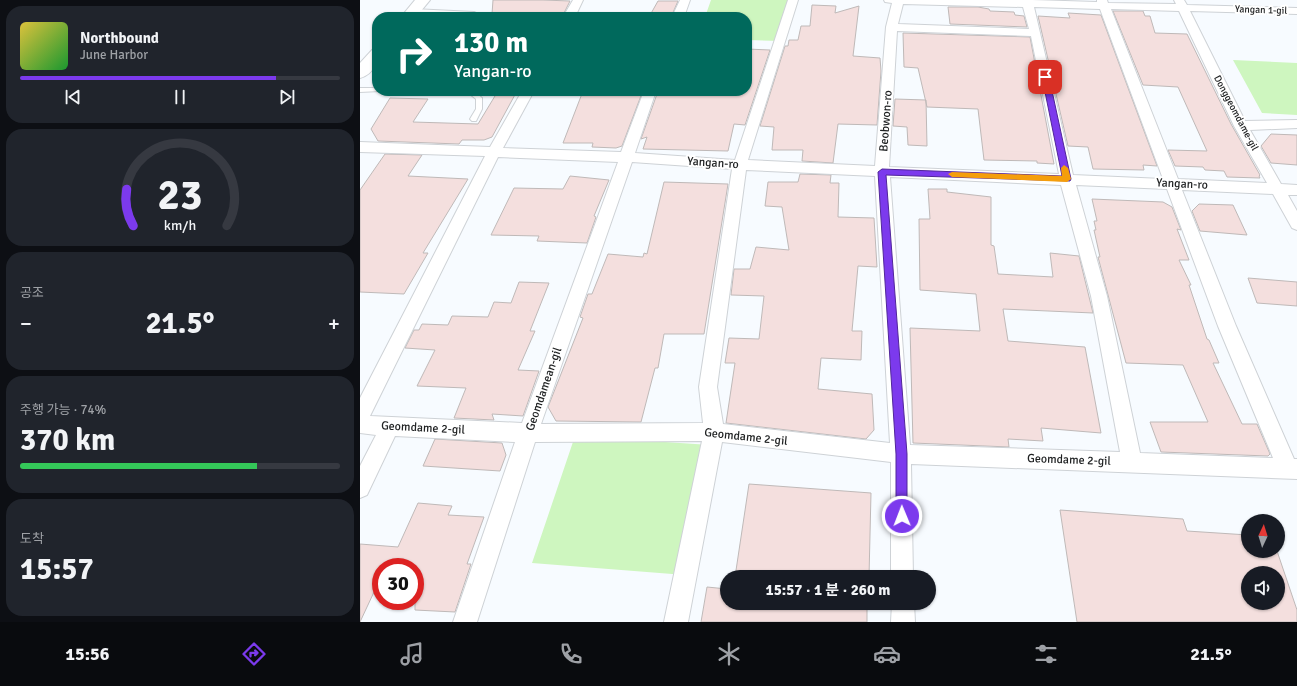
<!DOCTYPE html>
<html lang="ko">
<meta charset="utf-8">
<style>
body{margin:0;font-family:Signika,"Noto Sans KR",sans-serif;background:#20242c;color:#f1f3f6;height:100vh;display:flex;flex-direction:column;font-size:15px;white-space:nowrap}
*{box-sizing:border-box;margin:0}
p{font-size:13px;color:#9ea1a6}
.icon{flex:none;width:22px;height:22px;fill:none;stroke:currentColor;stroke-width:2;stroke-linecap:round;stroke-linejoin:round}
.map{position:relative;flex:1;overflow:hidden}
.details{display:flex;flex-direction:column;gap:6px;padding:6px;background:#0d0f14;width:360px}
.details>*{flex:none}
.guide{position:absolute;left:12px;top:12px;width:380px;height:84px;border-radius:16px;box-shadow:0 1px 3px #0004;background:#00695c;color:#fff;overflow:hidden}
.needle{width:26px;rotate:4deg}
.fabs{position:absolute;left:881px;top:514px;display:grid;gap:8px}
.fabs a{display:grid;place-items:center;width:44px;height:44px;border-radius:50%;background:#171b24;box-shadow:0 1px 3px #0004;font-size:20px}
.speed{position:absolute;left:12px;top:558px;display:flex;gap:8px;font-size:20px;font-weight:700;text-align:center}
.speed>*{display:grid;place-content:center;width:52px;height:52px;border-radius:50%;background:#171b24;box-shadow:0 1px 3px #0004;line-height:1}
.speed .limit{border:6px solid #d22;background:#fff;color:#111}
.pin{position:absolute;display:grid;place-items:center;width:34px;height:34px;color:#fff;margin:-17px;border-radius:8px;box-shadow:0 2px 6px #0006}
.me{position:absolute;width:44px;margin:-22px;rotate:359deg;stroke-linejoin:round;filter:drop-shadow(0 0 3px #0008)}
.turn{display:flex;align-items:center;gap:14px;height:84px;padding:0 16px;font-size:18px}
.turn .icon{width:52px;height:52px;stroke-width:2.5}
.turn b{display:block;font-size:28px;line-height:34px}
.big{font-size:30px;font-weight:700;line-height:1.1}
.details .card{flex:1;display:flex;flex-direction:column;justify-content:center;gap:6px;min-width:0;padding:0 14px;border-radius:16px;background:#20242c}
.details .dial{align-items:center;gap:0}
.dial svg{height:104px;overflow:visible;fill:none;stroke:#363941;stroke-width:7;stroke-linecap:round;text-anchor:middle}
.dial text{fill:#f1f3f6;stroke:none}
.song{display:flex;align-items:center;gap:12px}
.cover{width:48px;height:48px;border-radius:6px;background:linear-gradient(135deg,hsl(50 70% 55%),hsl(130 70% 35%))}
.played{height:4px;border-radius:2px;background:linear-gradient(90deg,#7c3aed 80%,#363941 80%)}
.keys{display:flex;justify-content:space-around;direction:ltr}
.heat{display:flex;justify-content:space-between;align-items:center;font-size:22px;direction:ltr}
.charge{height:6px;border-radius:3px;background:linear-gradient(90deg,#34c759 74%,#363941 0)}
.trip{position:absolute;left:360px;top:570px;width:216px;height:40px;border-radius:20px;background:#171b24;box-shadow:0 1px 3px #0004;font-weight:700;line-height:40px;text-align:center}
.tab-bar{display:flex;height:64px;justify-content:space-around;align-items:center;background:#090b0e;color:#9ea1a6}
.tab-bar .icon{width:28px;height:28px}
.tab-bar .on{color:#7c3aed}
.tab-bar b{font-size:18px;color:#f1f3f6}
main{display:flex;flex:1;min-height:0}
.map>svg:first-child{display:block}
</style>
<main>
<section class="details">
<div class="card">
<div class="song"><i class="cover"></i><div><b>Northbound</b><p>June Harbor</p></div></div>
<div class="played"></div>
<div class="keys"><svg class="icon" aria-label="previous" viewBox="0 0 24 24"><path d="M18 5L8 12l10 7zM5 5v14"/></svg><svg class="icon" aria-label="pause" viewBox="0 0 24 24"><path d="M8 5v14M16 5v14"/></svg><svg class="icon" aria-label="next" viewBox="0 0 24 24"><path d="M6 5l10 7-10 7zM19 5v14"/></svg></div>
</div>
<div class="card dial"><svg viewBox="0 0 100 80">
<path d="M14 69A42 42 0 1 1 86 69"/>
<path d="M14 69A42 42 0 0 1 9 41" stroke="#7c3aed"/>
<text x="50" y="56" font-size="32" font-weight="700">23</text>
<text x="50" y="72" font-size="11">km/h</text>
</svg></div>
<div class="card"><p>공조</p>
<div class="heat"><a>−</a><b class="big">21.5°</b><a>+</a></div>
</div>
<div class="card"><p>주행 가능 · 74%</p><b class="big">370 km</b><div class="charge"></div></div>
<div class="card"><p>도착</p><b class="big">15:57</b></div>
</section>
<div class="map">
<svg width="937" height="622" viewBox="0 0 937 622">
<rect width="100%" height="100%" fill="#f7fbff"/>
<path fill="#cef6bf" d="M351 0H428L420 41 387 40V17H345Z
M873 60 937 63V115L902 113Z
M215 436 350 445 325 575 172 563Z"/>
<path fill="#f4dfde" stroke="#bfb9b8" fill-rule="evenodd" d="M133 0H183L210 1 202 17 132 14Z
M298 1H318L311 17H289Z
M452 5 476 6 475 13 499 6 493 56 520 58 521 71 517 125 478 124 473 163 442 161 443 150H412L414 127 400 126 425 46H428L429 40H438L441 26H450Z
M588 7H618L629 9 630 11 654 12 655 15 664 16 667 27 590 24Z
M753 11H783L785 16H790L795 33 827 34 871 124 900 175 899 176 900 178 867 177 864 171 845 170 843 167 815 166 808 150 847 151 818 87 783 85Z
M708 13 741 15 797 166 783 165 784 170 733 169 728 147 708 146 678 16 710 18Z
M543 33 670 37 694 164 677 163V161L624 160 618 109 567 107 558 68 544 67Z
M387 49 410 50 385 125 374 124 368 151 283 149 287 137 281 139 297 94H305L306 91H387Z
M138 91H157L132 137 124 140H102L99 144 18 141 11 129 30 98 68 99 53 122 118 124Z
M223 91 282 93 262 146 256 148 232 147 233 143H203Z
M535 99 566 100 567 146 548 145 547 127 533 126Z
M911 134 937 135V165L911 163 901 146Z
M25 154 62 155 48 176 108 179 63 253H68L44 294 0 292V190Z
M440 174 471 175 470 183H479L478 217 514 218 517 267 498 266 492 331H502L501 360 461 358 458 389 512 394 514 430 506 439 366 423 375 363H365L369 338 399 339 404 296 371 295 374 269H390L396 247 429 250 422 207 405 206 408 182H438Z
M210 176 249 180 234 216 236 217 227 243 177 241 179 236 131 235 154 188 203 189Z
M304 182 368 184 344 334H304L298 368H295L281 422 196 421 188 407 223 318 220 317 228 294H232L248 254 283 257 284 253 287 254Z
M568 189H587V192L631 197V245L634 246 638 274 693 277 690 253 719 256 733 313 643 309 648 341 725 347 741 433 681 428 683 441 648 439 649 447 553 443 550 328 620 331 616 294 560 290 559 219H570Z
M732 199 803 202 812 207 821 230 817 229 829 260H819L831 285H829L847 339 849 340 859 363H853L882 424H897L910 454 908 456 801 452 790 422H848L823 365 766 363 738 257H740L734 230H736L734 221H737Z
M839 204 873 205 887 235 840 231 832 211Z
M888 278 937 282V306L897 303Z
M159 282 189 283 170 331H175L158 370 179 371 163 416 132 414 134 420 94 418 106 388 57 386 75 350 45 348 54 330H59L62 324 88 325 92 316 128 317 134 302 151 303Z
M75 439 142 443 146 455 140 471 63 466Z
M389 484 511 493 509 577H375Z
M58 503 92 506 88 515 124 517 107 564H111L95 612 55 610V567H21V577L0 622V544L38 547Z
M700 510 823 519 827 531 888 535V551H917L937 610V622H717ZM888 573H918V603H888Z
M347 587 367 589V603H507V622H341Z"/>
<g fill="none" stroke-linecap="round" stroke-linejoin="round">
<defs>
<path id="service" d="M53 9 114 12 116 13 118 17 51 12 50 11Z
M0 88H17V91H20L0 92Z
M64 91 115 92 122 98V109L116 121H112L110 119 116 109V99L111 95 67 93Z"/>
<path id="minor" d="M213 0H223L215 17H203Z
M320 0H330L324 17H312Z
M428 0H438L388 160 515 166 526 27 532 3 525 2 524 0H672L737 2V0H747L748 3 816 4 814 0H824L827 5 937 8V14L830 11 885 121 937 120V128L890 130 921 184 937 185V195H928L937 211V230L932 228 913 194 822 190 876 326 934 459H937V479L551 464 553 577H531V462L362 442 328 622H304L342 441 175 442 117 622H93L155 442 35 436 7 495 0 498V466L16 435 0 433V398L125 156 0 152V142L130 147 162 91H174L143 148 261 152 284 91H296L275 153 375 160ZM543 4 663 7 669 29 538 24ZM674 7 740 9 803 179 713 175ZM751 9 819 11 874 126 907 183 818 179ZM537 31 671 36 699 174 529 167ZM138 157 258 162 162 423 10 416ZM272 162 372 169 339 387 343 423 181 424ZM386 170 515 176 530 443 363 424 357 387ZM530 177 701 185 731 296 760 452 550 445ZM716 185 807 189 858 326 913 458 780 453 747 296Z
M532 603H554L555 622H531Z"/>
<path id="tertiary" d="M55 0H70L56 17H41Z
M17 48C17 61 15 74 0 78V63L12 50Z"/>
</defs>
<use href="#service" stroke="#ced2d6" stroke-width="2"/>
<use href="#minor" stroke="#ced2d6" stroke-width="2"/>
<use href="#tertiary" stroke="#ced2d6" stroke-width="2"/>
<use href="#service" fill="#fff" fill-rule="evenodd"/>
<use href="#minor" fill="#fff" fill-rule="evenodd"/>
<use href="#tertiary" fill="#fff" fill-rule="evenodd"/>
</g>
<path fill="#7c3aed" stroke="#51269a" d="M685 75 689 77 711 179 710 181 526 175 547 454V516L546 520 542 521 538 520 536 516V454L518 172 522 169 702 176 682 77Z"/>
<path fill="#f59e0b" d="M704 165 708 168 711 179 707 182 592 177 588 174 592 172 702 176 701 168Z"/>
<g text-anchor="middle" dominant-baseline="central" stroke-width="4" stroke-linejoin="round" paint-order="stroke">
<g font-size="10" fill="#202223" stroke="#fff">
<text transform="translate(901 10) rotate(2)">Yangan 1-gil</text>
<text transform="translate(876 113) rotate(62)">Donggeomdame-gil</text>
</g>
<g font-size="12" fill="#202223" stroke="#fff">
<text transform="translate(526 121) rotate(-86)">Beobwon-ro</text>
<text transform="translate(353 163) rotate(4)">Yangan-ro</text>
<text transform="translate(822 184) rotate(3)">Yangan-ro</text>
<text transform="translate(184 389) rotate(-71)">Geomdamean-gil</text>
<text transform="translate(63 428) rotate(3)">Geomdame 2-gil</text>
<text transform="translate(386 437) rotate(6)">Geomdame 2-gil</text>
<text transform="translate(709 460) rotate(2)">Geomdame 2-gil</text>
</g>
</g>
</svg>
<div class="fabs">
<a><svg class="needle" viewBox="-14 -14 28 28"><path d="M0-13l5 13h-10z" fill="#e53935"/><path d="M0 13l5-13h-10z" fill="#9ea1a6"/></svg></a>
<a><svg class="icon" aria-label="sound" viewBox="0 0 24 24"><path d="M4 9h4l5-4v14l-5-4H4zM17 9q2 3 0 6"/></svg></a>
</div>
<div class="speed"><div class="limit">30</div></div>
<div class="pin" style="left:685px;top:77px;background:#d93025"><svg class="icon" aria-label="arrive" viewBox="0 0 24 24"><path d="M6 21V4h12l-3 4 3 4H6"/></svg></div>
<svg class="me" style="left:542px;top:516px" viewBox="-20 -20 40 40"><circle r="17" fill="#7c3aed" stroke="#fff" stroke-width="3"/><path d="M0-11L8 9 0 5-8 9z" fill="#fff"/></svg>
<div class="trip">15:57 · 1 분 · 260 m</div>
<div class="guide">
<div class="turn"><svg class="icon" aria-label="right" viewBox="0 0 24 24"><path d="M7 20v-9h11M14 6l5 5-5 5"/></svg><div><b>130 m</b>Yangan-ro</div></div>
</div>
</div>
</main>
<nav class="tab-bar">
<b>15:56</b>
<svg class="icon on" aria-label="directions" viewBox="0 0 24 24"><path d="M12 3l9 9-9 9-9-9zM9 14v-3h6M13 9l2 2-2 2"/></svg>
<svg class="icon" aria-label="music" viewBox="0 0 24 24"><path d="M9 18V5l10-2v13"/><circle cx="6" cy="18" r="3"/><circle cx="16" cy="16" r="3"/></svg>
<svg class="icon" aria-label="phone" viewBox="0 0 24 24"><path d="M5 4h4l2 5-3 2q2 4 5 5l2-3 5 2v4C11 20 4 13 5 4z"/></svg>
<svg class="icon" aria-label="climate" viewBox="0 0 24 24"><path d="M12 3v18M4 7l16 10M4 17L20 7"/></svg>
<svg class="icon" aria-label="car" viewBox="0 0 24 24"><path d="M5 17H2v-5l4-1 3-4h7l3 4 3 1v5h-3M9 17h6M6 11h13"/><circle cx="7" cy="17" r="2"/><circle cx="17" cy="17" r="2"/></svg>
<svg class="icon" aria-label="filters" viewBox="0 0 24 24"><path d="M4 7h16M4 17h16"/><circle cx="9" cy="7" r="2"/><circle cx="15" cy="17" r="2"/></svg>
<b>21.5°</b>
</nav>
